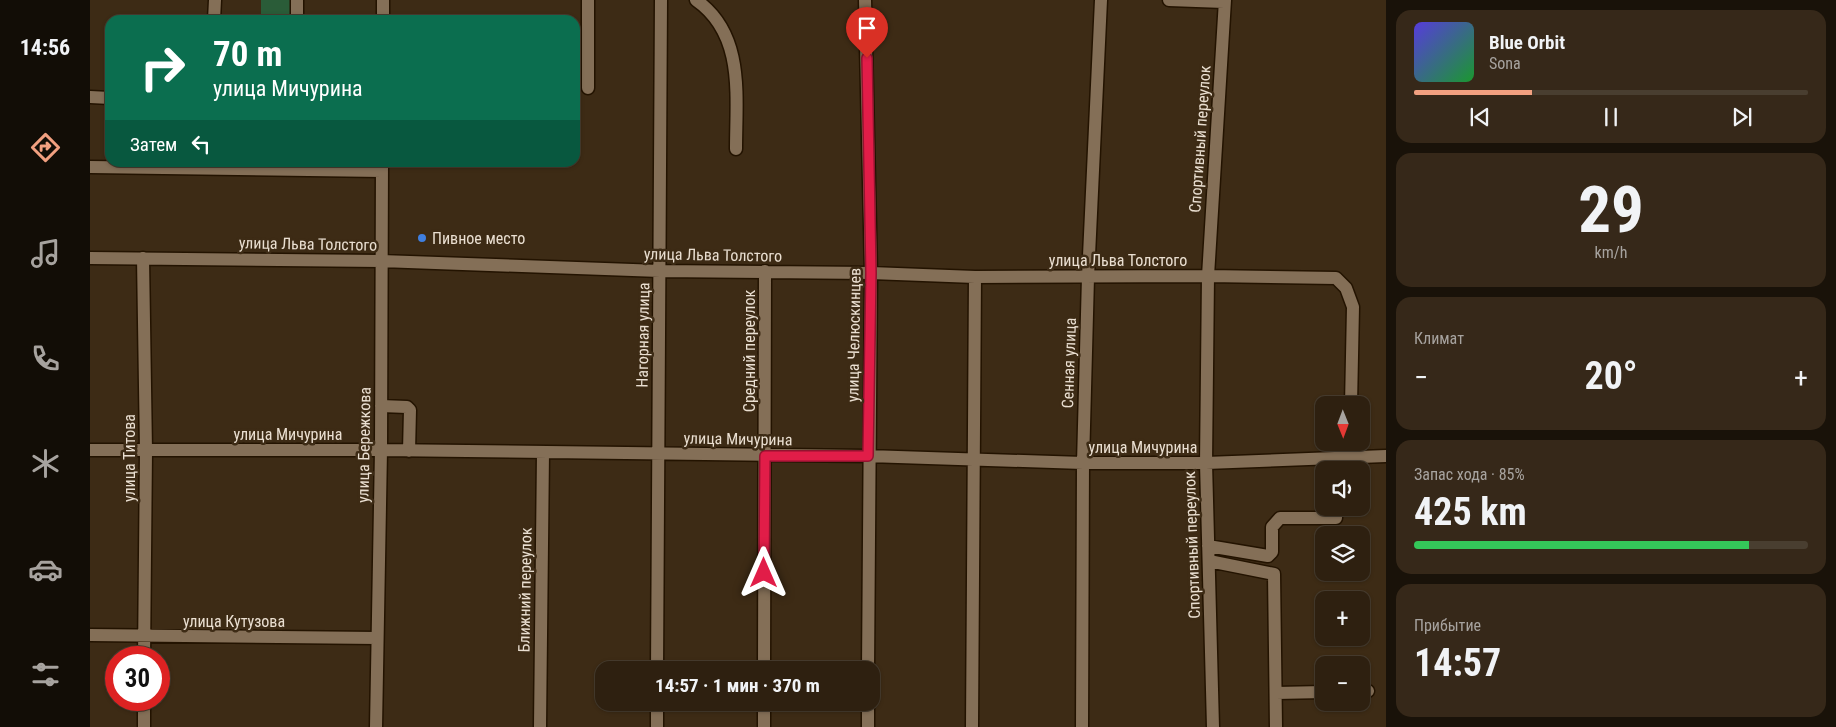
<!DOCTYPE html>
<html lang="ru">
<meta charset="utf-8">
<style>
body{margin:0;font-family:"Roboto Condensed",sans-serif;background:#362819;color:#f1f3f6;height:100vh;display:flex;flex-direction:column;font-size:19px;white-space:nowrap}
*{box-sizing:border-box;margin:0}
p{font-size:16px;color:#a7a39f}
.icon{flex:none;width:28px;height:28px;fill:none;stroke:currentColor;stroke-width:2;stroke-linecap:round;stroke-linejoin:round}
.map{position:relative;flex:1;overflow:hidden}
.sheet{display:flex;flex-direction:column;gap:10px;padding:10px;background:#191209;width:450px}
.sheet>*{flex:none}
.banner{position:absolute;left:15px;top:15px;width:475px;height:152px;border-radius:15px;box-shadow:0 1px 4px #0004,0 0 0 1px #493e30;background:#0b6e4f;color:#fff;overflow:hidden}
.needle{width:32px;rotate:179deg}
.fabs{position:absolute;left:1225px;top:396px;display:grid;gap:10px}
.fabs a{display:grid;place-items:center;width:55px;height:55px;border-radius:10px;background:#2e2010;box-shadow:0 1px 4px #0004,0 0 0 1px #493e30;font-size:25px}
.speed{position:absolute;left:15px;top:646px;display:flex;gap:10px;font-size:25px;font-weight:700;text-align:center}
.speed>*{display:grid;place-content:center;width:65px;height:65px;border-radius:50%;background:#2e2010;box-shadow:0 1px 4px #0004,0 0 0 1px #493e30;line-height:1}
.speed .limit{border:8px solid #d22;background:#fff;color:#111}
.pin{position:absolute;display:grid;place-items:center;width:42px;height:42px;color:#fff;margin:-51px -21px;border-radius:50% 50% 50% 0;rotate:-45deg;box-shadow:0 0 5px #0007}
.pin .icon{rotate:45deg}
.me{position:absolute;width:55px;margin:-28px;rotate:0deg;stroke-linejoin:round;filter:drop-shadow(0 0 4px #0008)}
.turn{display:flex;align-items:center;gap:18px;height:105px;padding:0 25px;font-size:22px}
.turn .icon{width:65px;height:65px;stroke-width:2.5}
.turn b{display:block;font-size:35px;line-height:42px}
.then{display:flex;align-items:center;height:48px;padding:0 25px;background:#0003;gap:10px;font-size:19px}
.big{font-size:38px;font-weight:700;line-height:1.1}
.sheet .tile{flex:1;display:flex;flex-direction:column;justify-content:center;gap:8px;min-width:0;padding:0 18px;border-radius:15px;background:#362819}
.sheet .dial{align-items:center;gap:0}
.dial b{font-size:65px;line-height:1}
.song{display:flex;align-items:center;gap:15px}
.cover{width:60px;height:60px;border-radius:8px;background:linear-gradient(135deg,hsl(250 70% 55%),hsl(130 70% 35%))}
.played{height:5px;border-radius:2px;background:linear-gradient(90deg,#f2a080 30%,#493e30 30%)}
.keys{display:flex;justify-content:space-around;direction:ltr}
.heat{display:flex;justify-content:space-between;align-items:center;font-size:28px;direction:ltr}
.charge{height:8px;border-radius:4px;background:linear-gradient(90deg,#34c759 85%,#493e30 0)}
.trip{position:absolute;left:505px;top:661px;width:285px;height:50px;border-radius:15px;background:#2e2010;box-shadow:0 1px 4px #0004,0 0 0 1px #493e30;font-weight:700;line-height:50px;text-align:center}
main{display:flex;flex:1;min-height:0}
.menu{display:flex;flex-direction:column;width:90px;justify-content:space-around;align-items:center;background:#120d06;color:#a7a39f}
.menu .icon{width:35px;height:35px}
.menu .selected{color:#f2a080}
.menu b{font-size:22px;color:#f1f3f6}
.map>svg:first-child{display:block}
</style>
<main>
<nav class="menu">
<b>14:56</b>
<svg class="icon selected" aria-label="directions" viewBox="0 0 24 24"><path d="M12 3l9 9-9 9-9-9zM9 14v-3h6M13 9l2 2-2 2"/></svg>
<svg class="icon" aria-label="music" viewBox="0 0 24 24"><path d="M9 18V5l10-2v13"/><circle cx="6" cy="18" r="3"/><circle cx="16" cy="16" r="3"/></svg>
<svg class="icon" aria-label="phone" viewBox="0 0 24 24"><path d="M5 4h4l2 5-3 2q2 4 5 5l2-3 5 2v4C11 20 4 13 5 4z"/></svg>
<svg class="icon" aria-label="climate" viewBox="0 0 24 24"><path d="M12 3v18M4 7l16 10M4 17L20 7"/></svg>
<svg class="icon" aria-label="car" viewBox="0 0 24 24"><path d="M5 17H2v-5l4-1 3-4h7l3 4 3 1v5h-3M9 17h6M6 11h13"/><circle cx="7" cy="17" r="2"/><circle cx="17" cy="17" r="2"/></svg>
<svg class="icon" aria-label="filters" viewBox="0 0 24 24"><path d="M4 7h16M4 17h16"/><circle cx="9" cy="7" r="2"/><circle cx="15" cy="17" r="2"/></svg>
</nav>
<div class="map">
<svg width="1296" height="727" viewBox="0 0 1296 727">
<rect width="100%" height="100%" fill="#3d2b15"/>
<path fill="#2a5c38" d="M171 0H204V20H171Z"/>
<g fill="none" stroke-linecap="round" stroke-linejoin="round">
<defs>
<path id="minor" d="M606 0C655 34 646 96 646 149
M775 0 781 273 778 670
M1079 0 1134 2
M124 20 125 0
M207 20V0
M293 20V0
M498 88V0
M0 97 20 98
M0 167 292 171
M0 258 291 261 570 271 781 273 885 277 1118 276 1246 278 1256 288 1263 307 1261 405
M53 258 56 451 54 658
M291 406 317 407 320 410 319 451
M0 450H291L778 456 993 463H1116L1296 456
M1259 457 1260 442
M1118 546 1178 556 1182 552V527L1190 518H1246V508
M1119 561 1184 574 1186 727
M0 635 287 638
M567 670 571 0
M674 670 675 271
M1271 692 1278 691
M1186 693 1234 692
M54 700V727
M286 727 291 450 292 162
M450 727 453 453
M567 727V702
M674 727V702
M778 727V702
M882 727 885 277
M992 727 993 463 998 277 1011 0
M1123 727 1116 463 1118 276 1135 0"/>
</defs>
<use href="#minor" stroke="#231300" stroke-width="15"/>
<use href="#minor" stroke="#846f57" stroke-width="12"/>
</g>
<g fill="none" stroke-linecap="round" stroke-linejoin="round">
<defs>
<path id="route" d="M674 573 675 456H778L781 273 777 58"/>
</defs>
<use href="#route" stroke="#92132f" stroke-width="12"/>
<use href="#route" stroke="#e11d48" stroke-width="9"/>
</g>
<circle fill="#3f7fe0" stroke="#3d2b15" stroke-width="2" cx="332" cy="238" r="5"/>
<g text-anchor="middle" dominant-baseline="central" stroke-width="5" stroke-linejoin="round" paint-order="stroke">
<g font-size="16" fill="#eadfd1" stroke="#3d2b15">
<text transform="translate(1110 139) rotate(-86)">Спортивный переулок</text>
<text transform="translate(218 244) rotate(1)">улица Льва Толстого</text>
<text transform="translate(623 255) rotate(1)">улица Льва Толстого</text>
<text x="1028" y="260">улица Льва Толстого</text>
<text transform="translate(553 335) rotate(-89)">Нагорная улица</text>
<text transform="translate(764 335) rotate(-89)">улица Челюскинцев</text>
<text transform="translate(659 351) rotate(-90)">Средний переулок</text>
<text transform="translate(979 363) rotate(-88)">Сенная улица</text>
<text x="198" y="434">улица Мичурина</text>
<text transform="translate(648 439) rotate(1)">улица Мичурина</text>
<text transform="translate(274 445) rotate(-89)">улица Бережкова</text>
<text x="1053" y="447">улица Мичурина</text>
<text transform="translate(39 458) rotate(-90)">улица Титова</text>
<text transform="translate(1102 545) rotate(-92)">Спортивный переулок</text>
<text transform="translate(435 590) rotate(-89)">Ближний переулок</text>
<text x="144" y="621">улица Кутузова</text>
</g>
<g font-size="16" fill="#eadfd1" stroke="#3d2b15" text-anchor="start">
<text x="342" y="238">Пивное место</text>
</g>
</g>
</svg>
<div class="fabs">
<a><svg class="needle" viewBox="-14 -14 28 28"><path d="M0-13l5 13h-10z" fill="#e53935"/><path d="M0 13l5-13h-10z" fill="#a7a39f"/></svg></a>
<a><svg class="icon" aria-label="sound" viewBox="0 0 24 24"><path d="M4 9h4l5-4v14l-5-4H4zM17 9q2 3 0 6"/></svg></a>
<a><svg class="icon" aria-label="layers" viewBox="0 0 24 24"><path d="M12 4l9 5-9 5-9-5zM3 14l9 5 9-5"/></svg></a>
<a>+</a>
<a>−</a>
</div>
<div class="speed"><div class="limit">30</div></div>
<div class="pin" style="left:777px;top:58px;background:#d93025"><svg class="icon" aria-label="arrive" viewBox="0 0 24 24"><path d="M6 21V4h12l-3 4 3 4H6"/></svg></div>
<svg class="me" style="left:674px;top:573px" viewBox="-20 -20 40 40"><path d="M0-17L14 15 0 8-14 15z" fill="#e11d48" stroke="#fff" stroke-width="4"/></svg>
<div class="trip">14:57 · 1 мин · 370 m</div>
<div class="banner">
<div class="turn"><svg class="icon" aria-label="right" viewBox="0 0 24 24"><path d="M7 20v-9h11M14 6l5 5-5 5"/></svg><div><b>70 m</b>улица Мичурина</div></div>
<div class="then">Затем<svg class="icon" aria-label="left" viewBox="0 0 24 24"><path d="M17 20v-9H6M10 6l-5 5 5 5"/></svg></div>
</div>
</div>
<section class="sheet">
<div class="tile">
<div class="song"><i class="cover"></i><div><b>Blue Orbit</b><p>Sona</p></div></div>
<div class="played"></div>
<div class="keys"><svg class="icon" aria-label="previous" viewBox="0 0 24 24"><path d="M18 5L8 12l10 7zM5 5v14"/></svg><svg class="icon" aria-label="pause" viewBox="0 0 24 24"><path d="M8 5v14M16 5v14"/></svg><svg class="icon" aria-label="next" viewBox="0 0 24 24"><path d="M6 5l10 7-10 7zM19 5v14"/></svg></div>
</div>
<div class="tile dial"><b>29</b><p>km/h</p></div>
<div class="tile"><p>Климат</p>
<div class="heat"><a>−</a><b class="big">20°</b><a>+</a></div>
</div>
<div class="tile"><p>Запас хода · 85%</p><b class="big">425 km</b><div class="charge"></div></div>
<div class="tile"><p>Прибытие</p><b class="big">14:57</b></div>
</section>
</main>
